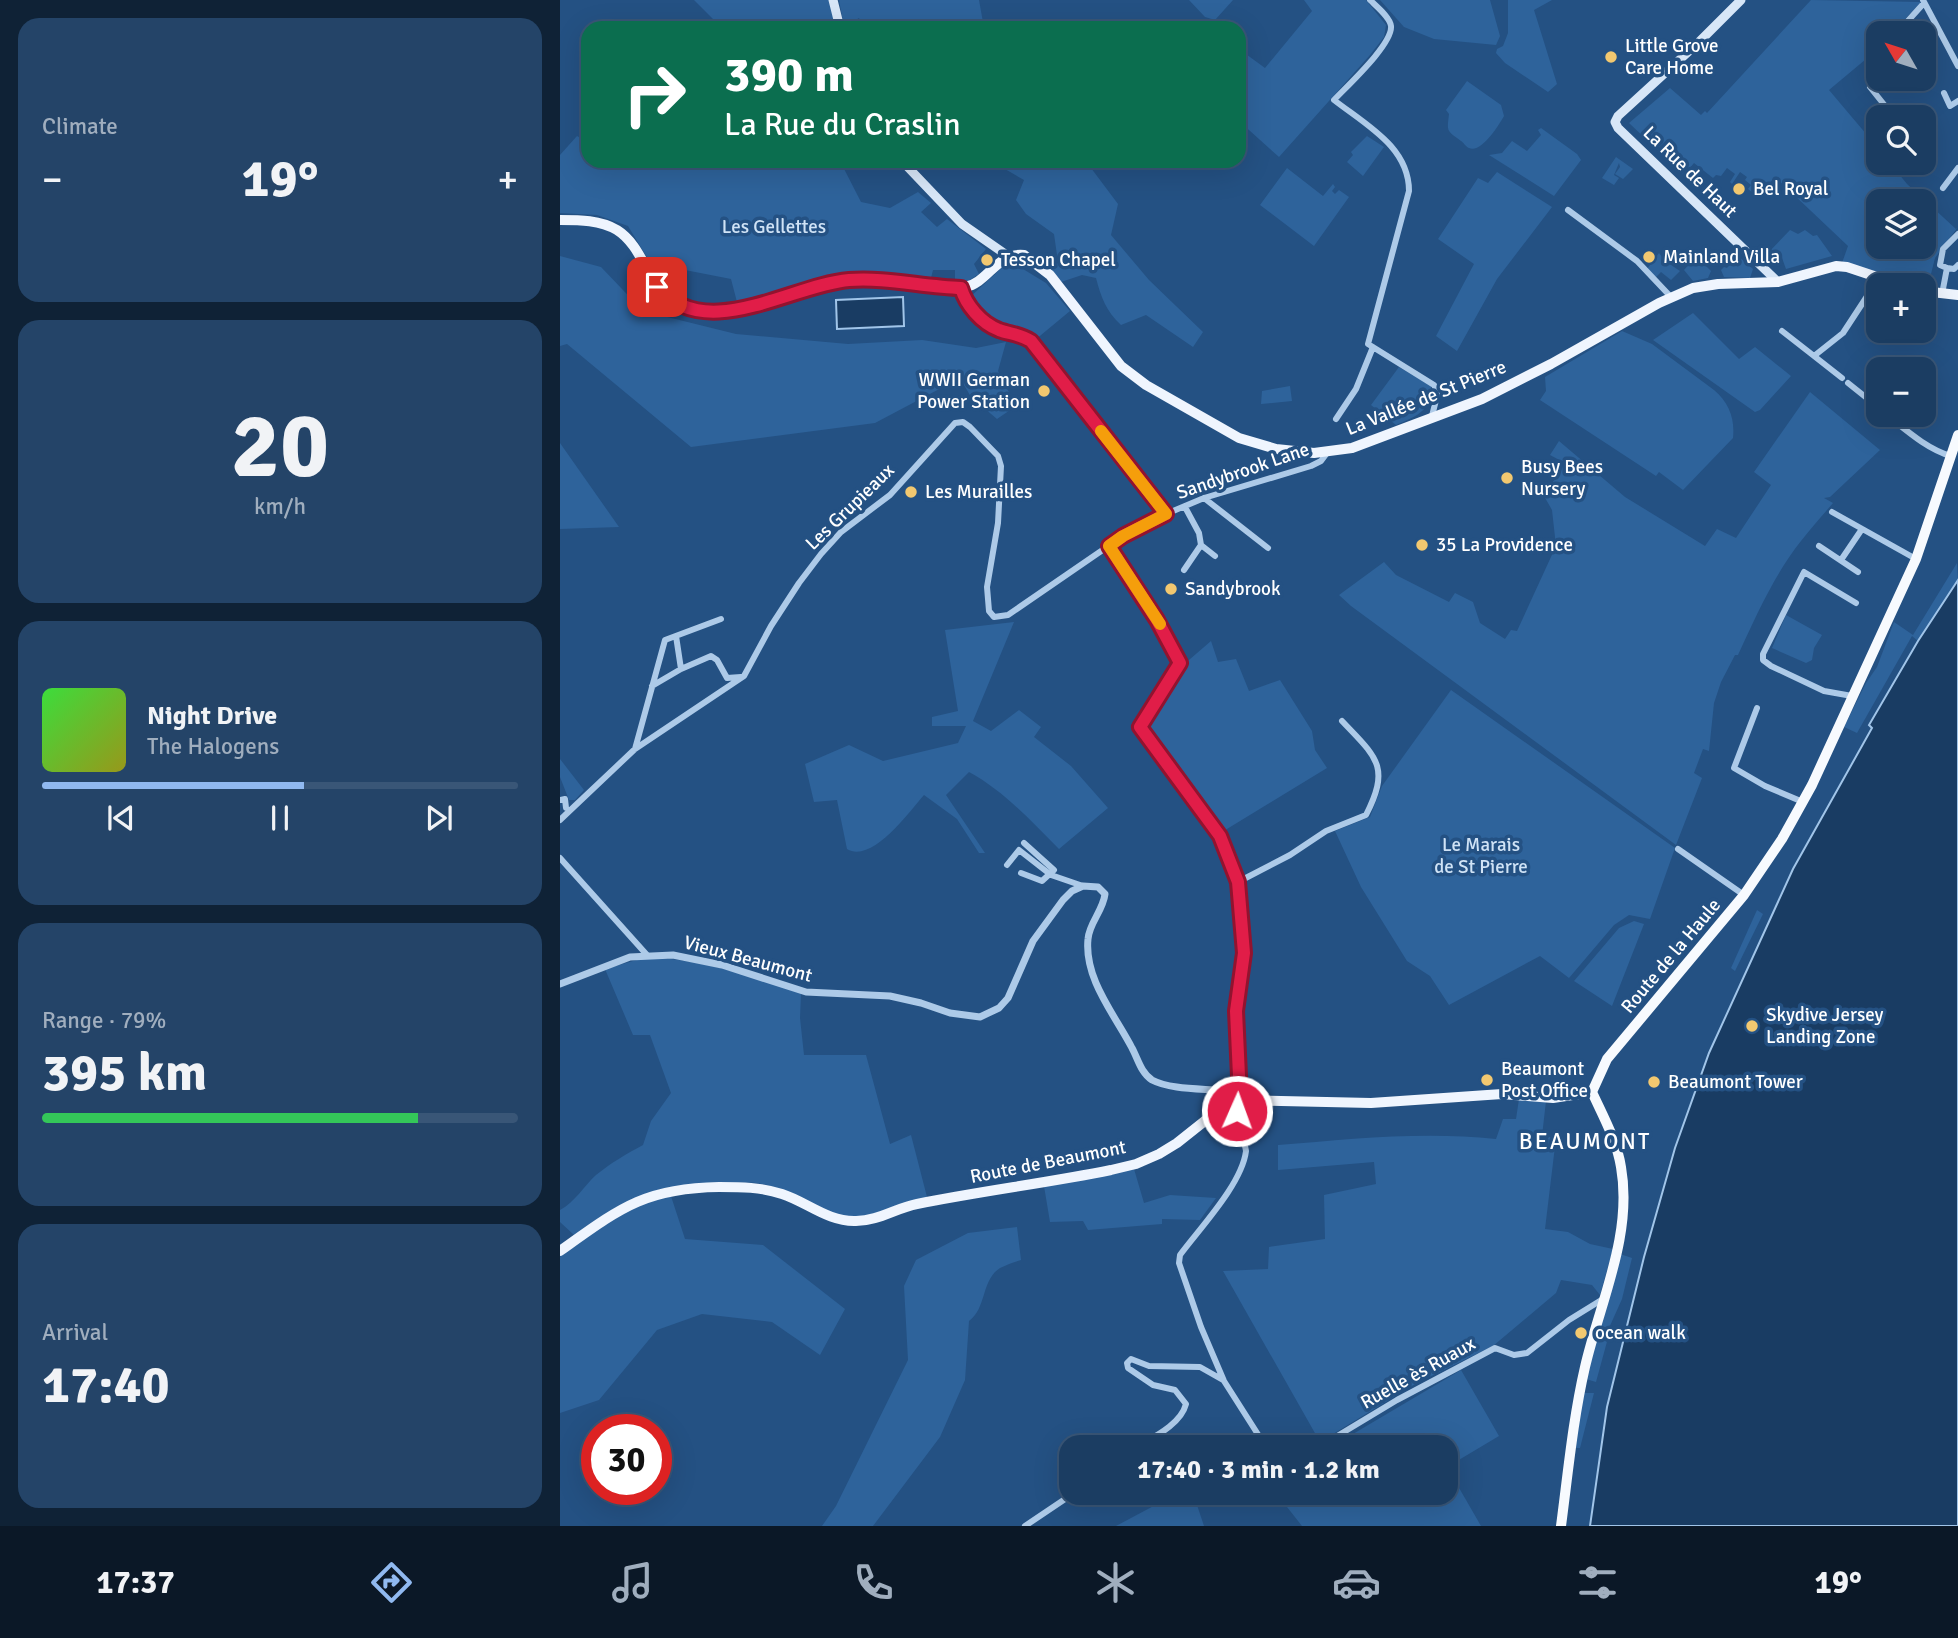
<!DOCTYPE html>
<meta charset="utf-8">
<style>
body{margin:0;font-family:Signika,sans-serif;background:#244468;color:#f1f3f6;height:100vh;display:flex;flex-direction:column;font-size:26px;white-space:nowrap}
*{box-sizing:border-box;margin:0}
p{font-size:23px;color:#a0aebe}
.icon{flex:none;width:38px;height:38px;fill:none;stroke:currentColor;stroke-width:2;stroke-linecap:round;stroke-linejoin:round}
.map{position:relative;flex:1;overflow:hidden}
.drawer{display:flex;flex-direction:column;gap:18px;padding:18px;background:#0f2236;width:560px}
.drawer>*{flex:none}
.guide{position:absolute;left:21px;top:21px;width:665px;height:147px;border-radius:21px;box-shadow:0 7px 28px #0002,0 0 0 2px #395677;background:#0b6e4f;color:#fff;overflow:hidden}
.needle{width:46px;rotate:309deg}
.controls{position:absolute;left:1306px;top:21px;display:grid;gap:14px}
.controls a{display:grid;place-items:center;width:70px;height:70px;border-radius:14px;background:#1b3d62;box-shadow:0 7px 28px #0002,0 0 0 2px #395677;font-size:35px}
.speed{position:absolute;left:21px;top:1414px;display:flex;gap:14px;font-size:35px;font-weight:700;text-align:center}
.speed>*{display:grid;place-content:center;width:91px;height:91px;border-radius:50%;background:#1b3d62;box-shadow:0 7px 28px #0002,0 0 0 2px #395677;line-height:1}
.speed .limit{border:10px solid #d22;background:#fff;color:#111}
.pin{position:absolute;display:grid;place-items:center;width:60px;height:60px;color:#fff;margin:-30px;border-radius:14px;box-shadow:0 4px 10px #0006}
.me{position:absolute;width:77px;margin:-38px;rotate:2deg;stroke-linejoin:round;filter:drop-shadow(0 0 5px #0008)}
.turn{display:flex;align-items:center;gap:24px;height:147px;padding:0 28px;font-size:32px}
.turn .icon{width:91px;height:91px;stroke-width:2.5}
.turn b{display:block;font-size:49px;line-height:60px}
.big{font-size:52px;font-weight:700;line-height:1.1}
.drawer .tile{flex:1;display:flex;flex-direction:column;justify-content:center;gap:10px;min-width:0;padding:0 24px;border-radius:21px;background:#244468}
.drawer .dial{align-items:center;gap:0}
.dial b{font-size:91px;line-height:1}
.song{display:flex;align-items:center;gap:21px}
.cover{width:84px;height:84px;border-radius:10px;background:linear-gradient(135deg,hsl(120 70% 55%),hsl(60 70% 35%))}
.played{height:7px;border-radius:4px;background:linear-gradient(90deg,#90b9f0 55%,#395677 55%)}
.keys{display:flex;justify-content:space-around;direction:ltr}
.heat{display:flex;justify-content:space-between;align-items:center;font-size:38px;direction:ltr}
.charge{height:10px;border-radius:5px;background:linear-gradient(90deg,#34c759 79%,#395677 0)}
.trip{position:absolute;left:499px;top:1435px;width:399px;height:70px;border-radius:21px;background:#1b3d62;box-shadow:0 7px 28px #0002,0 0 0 2px #395677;font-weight:700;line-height:70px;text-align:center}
.dock{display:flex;height:112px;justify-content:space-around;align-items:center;background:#0b1827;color:#a0aebe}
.dock .icon{width:49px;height:49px}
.dock .active{color:#90b9f0}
.dock b{font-size:32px;color:#f1f3f6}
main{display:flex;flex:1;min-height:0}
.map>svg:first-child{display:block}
</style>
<main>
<section class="drawer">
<div class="tile"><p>Climate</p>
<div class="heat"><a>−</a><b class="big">19°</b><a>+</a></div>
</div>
<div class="tile dial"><b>20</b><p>km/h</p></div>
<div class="tile">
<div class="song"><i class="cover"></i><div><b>Night Drive</b><p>The Halogens</p></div></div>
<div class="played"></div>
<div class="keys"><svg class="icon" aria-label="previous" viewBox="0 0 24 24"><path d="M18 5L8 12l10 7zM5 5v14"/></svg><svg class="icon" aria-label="pause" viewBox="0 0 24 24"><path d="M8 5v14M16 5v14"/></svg><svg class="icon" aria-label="next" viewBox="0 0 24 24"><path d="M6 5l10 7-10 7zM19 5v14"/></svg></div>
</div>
<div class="tile"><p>Range · 79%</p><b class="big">395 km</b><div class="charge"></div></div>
<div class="tile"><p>Arrival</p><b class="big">17:40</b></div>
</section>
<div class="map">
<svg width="1398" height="1526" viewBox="0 0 1398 1526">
<rect width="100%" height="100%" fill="#245183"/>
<path fill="#2e639b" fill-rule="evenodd" d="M134 0H269L277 28H162Z
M279 0H419L424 28H320L315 19 301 22 299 18 284 27Z
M629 0H673L655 20 645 17Z
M744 0H806L826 25 824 37 810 55 719 157 679 121V49L705 68 752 11Z
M820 0H930L940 36 936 45 874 39 844 27Z
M948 0H992L974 10 997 84 988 92 945 63 936 53 937 49 943 46 948 33Z
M1251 0 1361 2 1332 33H1318V49L1269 90 1318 148V163H1330L1347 184 1396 229 1398 227 1375 258 1370 278 1353 285 1282 263 1288 246 1215 177 1204 190 1207 195 1196 189 1193 193 1188 189 1191 185 1185 180 1187 177 1180 172 1172 184 1170 182 1175 174 1167 168 1161 176 1156 175 1153 178 1134 163 1124 175 1069 123 1110 88 1141 115 1145 111 1147 113ZM1318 201H1363V247H1318Z
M907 81 941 105 944 116C939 125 921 154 909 148 906 147 904 143 901 141 886 130 887 132 889 114L886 110Z
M981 128 1017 154 1021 160 994 196 929 155 942 153 952 141 967 151 981 135 978 130Z
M17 136 28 142V161H280L301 202 330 208 358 192 371 203 361 212 377 227 387 219 426 249 414 264 419 274 408 281 395 283V270H373L370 282 291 273 209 298 177 302 171 279 125 270 100 279 68 226 37 215 0 213V155Z
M807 136 824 147 803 176 787 162 793 155 791 152Z
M1056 157 1073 169 1063 179 1055 174 1060 167 1059 163 1054 175 1059 178 1054 185 1042 178Z
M431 161H529L528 164 558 204 551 235 589 280 643 332 633 347 586 315 561 325C546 311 541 297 536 278L522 275 501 282 492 270 497 255 494 234 466 214 456 200 464 180Z
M727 168 763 196 773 184 775 187 772 191 775 194 779 190 789 197 754 246 700 205Z
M937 172 992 207 937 279 897 351 876 336 914 264 878 239 918 178 928 183Z
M1230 230 1238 234 1245 230 1253 236 1257 235 1272 256 1226 269 1222 258 1215 262 1207 254Z
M1099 253 1105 261 1120 271 1111 280 1101 272 1096 277 1087 269Z
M1133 253 1151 271 1148 278 1133 281 1124 270 1133 260 1129 256Z
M1177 255 1193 269 1190 278 1164 277 1161 270 1164 267 1167 268Z
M0 256 41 267 83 311 176 334 288 344 362 340 416 348 446 342 438 371 456 406 437 419 411 397 400 378 315 423 131 447 7 344 0 346Z
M453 263 486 283 510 311 475 340 462 331 432 324 409 298 446 264Z
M1133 313 1179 359 1195 347 1231 376 1200 410 1195 412 1093 340Z
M1062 331 1092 344 1154 390C1169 403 1175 418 1173 438L1123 490 1099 472 1096 476 980 400 986 391 985 377Z
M839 367 871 386C874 410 855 417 836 425L811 405Z
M730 386 732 401 701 404 702 391Z
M1250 392 1320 450 1270 497 1264 498 1273 503C1262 516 1251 528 1241 541 1214 575 1196 616 1178 655H1175L1161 682 1154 703 1149 751 1143 749 1134 773 1142 778 1116 845 791 606 779 595 824 562 836 575 889 602 895 593 913 602 920 623 945 639 951 630 957 631 996 546 992 510 984 496 1005 463 990 455 999 441 1065 497 1145 546 1157 529 1176 538 1211 485 1194 472Z
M0 443 59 527 0 529Z
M1397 563 1398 580 1358 641 1352 636 1297 733 1284 727 1306 683 1317 667 1334 622 1353 635Z
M1226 615 1262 635 1254 648 1252 660 1246 663 1212 648Z
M454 622 413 721 431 731 459 710 481 727 474 737 511 766 548 808 499 849C471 821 444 791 409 772L386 795 425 853H419L397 819 364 795C349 812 312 864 287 849L277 800 254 802 245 764 289 745 323 761 398 743 406 726H372V717L398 711 385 630Z
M651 641 658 662 676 659 689 691 720 680 752 731 755 750 767 768 662 832 585 725 622 666Z
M891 690 1115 848 1090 919 1069 915 1054 925 1009 978 980 956 889 1005 870 976 847 961 801 887 775 831 810 817 822 786Z
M0 759 24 790 15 800H9L0 777Z
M1197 910 1203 914 1175 971 1171 968Z
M1074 921 1084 924 1052 1006 1014 981 1059 928Z
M87 957C141 959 190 976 241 993L240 1018 244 1055H306L330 1144 351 1135 367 1197C343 1205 315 1219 290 1217 262 1215 237 1194 210 1186 195 1181 178 1183 162 1183 94 1184 69 1196 14 1235L0 1222V1210C15 1202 24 1186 36 1175 51 1163 66 1154 83 1145L91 1121 111 1093 90 1035H73L45 969Z
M959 1099 986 1101 982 1136 996 1138 985 1229 1008 1232 1030 1244 1053 1249 1040 1295 1032 1285 1001 1280 996 1293 933 1346 855 1384 760 1442 663 1271 708 1269 709 1247 765 1239 764 1195 816 1184 814 1162 718 1170V1145C790 1139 864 1131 936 1139L943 1119H956Z
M574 1169 584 1203 610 1195 656 1198 640 1220 602 1219V1224L528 1230 523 1221 490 1222 484 1186Z
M109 1190 125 1239 203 1245 285 1309 260 1355 212 1322 142 1314 97 1330 39 1400 0 1413V1251L59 1210Z
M457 1227 461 1260C454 1262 446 1265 440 1268 421 1280 427 1308 409 1321L405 1380 380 1437 313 1526H262L276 1506 348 1360 344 1286 356 1260 408 1233Z
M1060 1254 1072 1258 1062 1299 1049 1328 1038 1326Z
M1035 1336 1048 1338 1036 1382 1026 1379Z
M901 1370 939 1436 887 1467 921 1526H742L716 1493H886V1447H771Z
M1023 1393H1034L1020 1448H1014Z
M618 1493H633L644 1526H556Z"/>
<path fill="#193c63" stroke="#a1c5e9" stroke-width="2" d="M343 297 344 326 277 329 276 300Z
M1398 580V1526H1030L1047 1407 1084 1257 1115 1148 1149 1053 1233 869 1312 728 1309 725 1358 641Z"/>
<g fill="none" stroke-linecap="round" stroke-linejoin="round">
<path stroke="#adcae8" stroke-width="6" d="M810 0C816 6 830 17 831 26 833 44 787 86 774 100 806 125 849 147 849 191L808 344 874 385 878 392 872 416
M1363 0 1398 66
M1337 33 1364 3
M1318 79 1310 87 1334 117
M1384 93 1390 106 1398 101
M1363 130 1364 129
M1383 188 1398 168
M1008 210 1077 261 1111 297
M1387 268 1380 265 1383 249 1398 234
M1387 268 1394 269 1398 265
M401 288C406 305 421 323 439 330 450 334 460 334 471 341L606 514
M1382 294 1387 268
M1222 331 1254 356 1283 333 1319 278
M1254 356 1282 378
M1288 383 1318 407
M1327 415C1346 430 1367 449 1391 456
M776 419 796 389 813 347
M644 498 708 548
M625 507 639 533 641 545 655 556
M1272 512 1356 559
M549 546 597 620 620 662 580 727 660 836 678 882 684 953 676 1011 679 1076 676 1100 686 1151C682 1184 640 1228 620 1255L619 1263 641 1327 664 1381 706 1447
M1259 546 1298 572
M1281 560 1302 529
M624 570 641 545
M121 669 151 656 157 660 167 678 181 677
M92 686 121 669 116 636
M1292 696 1264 691 1211 666 1203 660V654L1244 572 1296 603
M1197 708 1174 768 1205 786 1243 802
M75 749 105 640 161 619
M0 800 5 799 6 808
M0 820 75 749 184 676 211 626 239 583 261 554 281 532 330 495 395 423 403 422 410 427 438 456 441 466 438 523 427 587 429 611 434 617 448 615 563 536 606 514 644 498 751 466 761 461 767 453
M1118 849 1184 895
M0 858 87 955
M447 865 459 850 491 875 523 886
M461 873 482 881 494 870 464 843
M678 882 730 855 766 831 806 815C831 766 816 757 782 721
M577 1447C594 1437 621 1424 626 1404L615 1390 593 1385 568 1368 567 1363 571 1359 589 1366 640 1367 663 1380
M759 1447 837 1400 935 1348 954 1355 967 1353 1009 1320 1043 1299
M465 1526 514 1493"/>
<path stroke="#adcae8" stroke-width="7" d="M0 984 70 957 113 955 162 965 246 992 330 996 361 1003 390 1013 420 1017 439 1008 448 998 473 941 503 900 512 891 523 886 538 887 545 894C543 911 529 923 528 939 524 979 555 1015 572 1048 578 1059 581 1073 592 1080 613 1091 649 1088 673 1092L676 1100"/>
<path stroke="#d7e6f7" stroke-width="9" d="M273 0 280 28
M1181 0 1139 42 1058 116 1055 122 1058 128 1218 282
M342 161 402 224 448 256"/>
<path stroke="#eff5fe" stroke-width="10" d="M0 220C20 220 40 220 57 230 89 250 88 302 132 309 187 319 235 285 288 280 326 277 367 295 405 287 428 283 437 252 464 255L490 275 561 366 586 385 679 438 716 449 754 453 792 448 922 399 991 364 1099 303 1133 288 1158 284 1218 282 1276 266 1287 267 1341 285
M1363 291 1398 295
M0 1251C59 1209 84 1188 159 1187 181 1187 201 1187 222 1194 247 1202 268 1222 296 1221 318 1221 336 1208 357 1204 421 1191 487 1183 551 1170L576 1164 599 1154 617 1143 651 1116 676 1100 811 1103 942 1094 993 1098 1032 1092"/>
<path stroke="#f7fafe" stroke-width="10" d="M1001 1526C1008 1473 1013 1419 1025 1367 1040 1302 1073 1235 1061 1167 1057 1141 1043 1116 1032 1092L1047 1059 1184 895 1222 839 1252 785 1356 559 1398 435"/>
</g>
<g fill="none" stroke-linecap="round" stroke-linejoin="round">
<defs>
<path id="route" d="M97 287C146 344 231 285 289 280 325 277 364 287 401 288 406 305 421 323 439 330 450 334 460 334 471 341L606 514 563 536 549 546 597 620 620 663 580 727 660 836 678 882 684 953 676 1011 679 1076 677 1111"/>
</defs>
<use href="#route" stroke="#92132f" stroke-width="18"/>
<use href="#route" stroke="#e11d48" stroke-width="12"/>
<path stroke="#f59e0b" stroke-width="12" d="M541 431 606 514 563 536 549 546 600 624"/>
</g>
<g fill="#f2c870" stroke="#245183" stroke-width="2.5">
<circle cx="1051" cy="57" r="7"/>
<circle cx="1179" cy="189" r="7"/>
<circle cx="1089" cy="257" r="7"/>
<circle cx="427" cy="260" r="7"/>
<circle cx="484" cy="391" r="7"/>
<circle cx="947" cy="478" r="7"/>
<circle cx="351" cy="492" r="7"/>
<circle cx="862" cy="545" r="7"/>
<circle cx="611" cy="589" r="7"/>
<circle cx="1192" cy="1026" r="7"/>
<circle cx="927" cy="1080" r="7"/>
<circle cx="1094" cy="1082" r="7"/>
<circle cx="1021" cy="1333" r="7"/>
</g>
<g text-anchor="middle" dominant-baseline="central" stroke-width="7" stroke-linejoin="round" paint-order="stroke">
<g font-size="19" fill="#fff" stroke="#245183" text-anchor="start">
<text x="1065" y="46">Little Grove<tspan x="1065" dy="22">Care Home</tspan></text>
<text x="1193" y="189">Bel Royal</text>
<text x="1103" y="257">Mainland Villa</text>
<text x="441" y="260">Tesson Chapel</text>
<text x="470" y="380" text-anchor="end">WWII German<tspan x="470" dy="22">Power Station</tspan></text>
<text x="961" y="467">Busy Bees<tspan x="961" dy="22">Nursery</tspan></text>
<text x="365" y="492">Les Murailles</text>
<text x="876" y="545">35 La Providence</text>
<text x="625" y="589">Sandybrook</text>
<text x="1206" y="1015">Skydive Jersey<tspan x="1206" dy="22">Landing Zone</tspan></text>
<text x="941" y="1069">Beaumont<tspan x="941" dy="22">Post Office</tspan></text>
<text x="1108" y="1082">Beaumont Tower</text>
<text x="1035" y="1333">ocean walk</text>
</g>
<g font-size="19" fill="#fff" stroke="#245183">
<text transform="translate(1130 172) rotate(44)">La Rue de Haut</text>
<text transform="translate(866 398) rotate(-22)">La Vallée de St Pierre</text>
<text transform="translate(683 471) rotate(-19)">Sandybrook Lane</text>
<text transform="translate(290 507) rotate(-44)">Les Grupieaux</text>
<text transform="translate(1111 956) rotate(-50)">Route de la Haule</text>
<text transform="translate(188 959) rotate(15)">Vieux Beaumont</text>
<text transform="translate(488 1162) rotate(-11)">Route de Beaumont</text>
<text transform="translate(858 1373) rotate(-29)">Ruelle ès Ruaux</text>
</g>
<g font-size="19" fill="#d0e3f6" stroke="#245183">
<text x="214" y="227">Les Gellettes</text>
<text x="921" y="845">Le Marais<tspan x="921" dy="22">de St Pierre</tspan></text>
</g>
<g font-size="23" letter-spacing="2" fill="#fff" stroke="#245183">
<text x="1025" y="1141">BEAUMONT</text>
</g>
</g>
</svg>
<div class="controls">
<a><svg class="needle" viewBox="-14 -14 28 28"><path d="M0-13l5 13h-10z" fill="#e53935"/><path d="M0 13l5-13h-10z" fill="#a0aebe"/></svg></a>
<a><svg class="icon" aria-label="search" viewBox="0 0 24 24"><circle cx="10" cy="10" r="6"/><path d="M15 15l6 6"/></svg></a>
<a><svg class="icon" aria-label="layers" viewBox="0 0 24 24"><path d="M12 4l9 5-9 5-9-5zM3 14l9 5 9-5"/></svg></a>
<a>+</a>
<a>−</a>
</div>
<div class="speed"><div class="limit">30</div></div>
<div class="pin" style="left:97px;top:287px;background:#d93025"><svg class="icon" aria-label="arrive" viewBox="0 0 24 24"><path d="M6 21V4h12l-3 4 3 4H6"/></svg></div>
<svg class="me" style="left:677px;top:1111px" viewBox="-20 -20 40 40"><circle r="17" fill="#e11d48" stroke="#fff" stroke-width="3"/><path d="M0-11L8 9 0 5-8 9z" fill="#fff"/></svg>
<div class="trip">17:40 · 3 min · 1.2 km</div>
<div class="guide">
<div class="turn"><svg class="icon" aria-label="right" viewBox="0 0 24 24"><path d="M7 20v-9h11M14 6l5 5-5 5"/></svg><div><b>390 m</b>La Rue du Craslin</div></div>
</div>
</div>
</main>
<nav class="dock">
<b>17:37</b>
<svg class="icon active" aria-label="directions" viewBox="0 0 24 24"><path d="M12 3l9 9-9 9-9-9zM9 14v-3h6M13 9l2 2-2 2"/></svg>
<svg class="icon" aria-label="music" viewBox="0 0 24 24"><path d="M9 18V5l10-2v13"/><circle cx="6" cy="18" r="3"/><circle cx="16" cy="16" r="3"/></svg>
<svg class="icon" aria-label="phone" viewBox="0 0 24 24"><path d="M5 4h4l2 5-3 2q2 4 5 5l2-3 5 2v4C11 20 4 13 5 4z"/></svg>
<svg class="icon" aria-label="climate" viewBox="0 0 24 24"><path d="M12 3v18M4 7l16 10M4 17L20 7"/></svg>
<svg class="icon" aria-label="car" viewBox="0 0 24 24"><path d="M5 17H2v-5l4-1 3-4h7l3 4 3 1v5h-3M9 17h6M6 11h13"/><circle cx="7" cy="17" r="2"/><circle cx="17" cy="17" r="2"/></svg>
<svg class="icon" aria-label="filters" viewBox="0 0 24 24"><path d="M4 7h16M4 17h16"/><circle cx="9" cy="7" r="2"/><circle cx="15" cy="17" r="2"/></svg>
<b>19°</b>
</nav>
